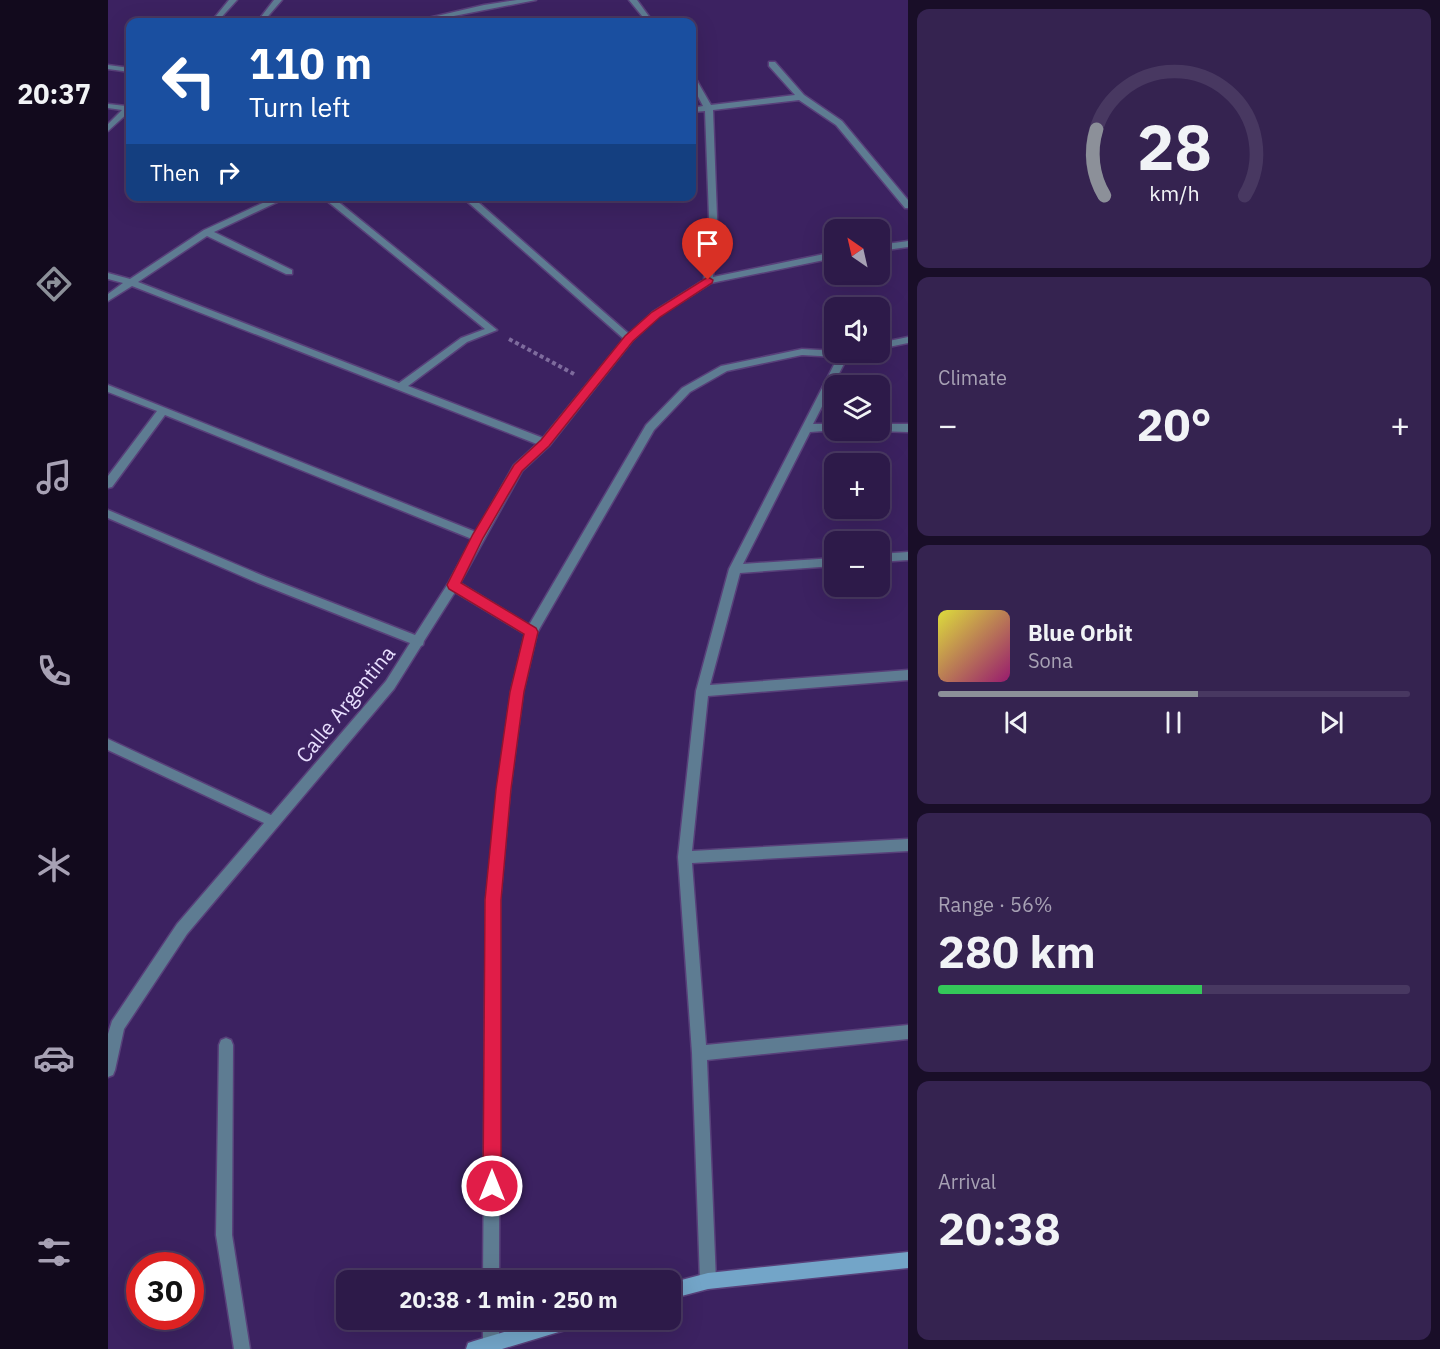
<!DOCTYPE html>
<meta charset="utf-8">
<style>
body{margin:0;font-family:"IBM Plex Sans",sans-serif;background:#352350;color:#f1f3f6;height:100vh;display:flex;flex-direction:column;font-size:22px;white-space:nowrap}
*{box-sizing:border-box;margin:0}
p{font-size:20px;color:#a7a1b4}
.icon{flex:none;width:33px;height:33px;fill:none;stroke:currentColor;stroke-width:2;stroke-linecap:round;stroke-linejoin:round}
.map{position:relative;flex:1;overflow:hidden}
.details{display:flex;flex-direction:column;gap:9px;padding:9px;background:#190e28;width:532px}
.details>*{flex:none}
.hud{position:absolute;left:18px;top:18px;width:570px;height:183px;border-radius:12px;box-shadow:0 6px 24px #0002,0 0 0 2px #483861;background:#1a4fa0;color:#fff;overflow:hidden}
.needle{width:39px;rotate:326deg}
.buttons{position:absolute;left:716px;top:219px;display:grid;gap:12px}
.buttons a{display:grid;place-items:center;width:66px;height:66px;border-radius:12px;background:#2d1a49;box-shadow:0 6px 24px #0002,0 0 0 2px #483861;font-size:30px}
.speed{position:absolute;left:18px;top:1252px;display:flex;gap:12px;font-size:30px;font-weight:700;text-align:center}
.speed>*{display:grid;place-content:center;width:78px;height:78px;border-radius:50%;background:#2d1a49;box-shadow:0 6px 24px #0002,0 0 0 2px #483861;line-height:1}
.speed .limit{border:9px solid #d22;background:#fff;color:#111}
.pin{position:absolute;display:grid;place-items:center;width:51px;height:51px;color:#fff;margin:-62px -26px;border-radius:50% 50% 50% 0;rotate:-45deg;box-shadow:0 0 6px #0007}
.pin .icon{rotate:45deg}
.me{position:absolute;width:66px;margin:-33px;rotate:0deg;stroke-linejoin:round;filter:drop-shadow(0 0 4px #0008)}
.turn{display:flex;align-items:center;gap:21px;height:126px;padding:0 24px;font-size:27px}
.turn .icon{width:78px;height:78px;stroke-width:2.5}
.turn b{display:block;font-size:42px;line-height:51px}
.then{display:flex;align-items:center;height:57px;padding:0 24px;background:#0003;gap:12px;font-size:22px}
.big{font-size:45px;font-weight:800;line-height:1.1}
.details .card{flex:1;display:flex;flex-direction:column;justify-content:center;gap:9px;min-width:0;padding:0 21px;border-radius:12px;background:#352350}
.details .dial{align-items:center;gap:0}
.dial svg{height:156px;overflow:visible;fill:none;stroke:#483861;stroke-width:7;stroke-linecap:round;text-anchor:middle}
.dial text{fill:#f1f3f6;stroke:none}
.song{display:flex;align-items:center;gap:18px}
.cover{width:72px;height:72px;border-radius:9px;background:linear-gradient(135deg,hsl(60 70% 55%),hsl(320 70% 35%))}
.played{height:6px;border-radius:3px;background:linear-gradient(90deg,#8c9099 55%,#483861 55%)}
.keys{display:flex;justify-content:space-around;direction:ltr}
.heat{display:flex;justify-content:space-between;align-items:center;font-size:33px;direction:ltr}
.charge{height:9px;border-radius:4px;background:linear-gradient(90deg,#34c759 56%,#483861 0)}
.trip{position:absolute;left:228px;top:1270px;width:345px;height:60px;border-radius:12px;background:#2d1a49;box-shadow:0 6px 24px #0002,0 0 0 2px #483861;font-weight:800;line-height:60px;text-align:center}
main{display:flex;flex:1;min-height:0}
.tab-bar{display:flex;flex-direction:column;width:108px;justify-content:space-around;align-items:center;background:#120a1d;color:#a7a1b4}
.tab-bar .icon{width:42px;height:42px}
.tab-bar .active{color:#8c9099}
.tab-bar b{font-size:27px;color:#f1f3f6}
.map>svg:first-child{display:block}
</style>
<main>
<nav class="tab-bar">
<b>20:37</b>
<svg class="icon active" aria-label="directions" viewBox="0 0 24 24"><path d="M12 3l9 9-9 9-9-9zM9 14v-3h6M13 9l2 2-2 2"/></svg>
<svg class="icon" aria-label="music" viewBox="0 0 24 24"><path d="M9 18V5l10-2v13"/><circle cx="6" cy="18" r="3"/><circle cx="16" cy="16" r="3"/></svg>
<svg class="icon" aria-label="phone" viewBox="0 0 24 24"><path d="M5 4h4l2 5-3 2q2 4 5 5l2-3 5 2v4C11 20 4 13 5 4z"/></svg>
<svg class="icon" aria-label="climate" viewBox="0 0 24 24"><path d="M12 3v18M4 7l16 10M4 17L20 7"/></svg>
<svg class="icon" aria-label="car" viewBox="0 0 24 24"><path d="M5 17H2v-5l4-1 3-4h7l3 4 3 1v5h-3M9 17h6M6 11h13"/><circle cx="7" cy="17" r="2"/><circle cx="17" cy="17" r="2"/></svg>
<svg class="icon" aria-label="filters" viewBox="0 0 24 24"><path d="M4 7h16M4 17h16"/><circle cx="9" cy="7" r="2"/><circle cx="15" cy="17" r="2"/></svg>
</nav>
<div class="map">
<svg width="800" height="1349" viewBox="0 0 800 1349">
<rect width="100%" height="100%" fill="#3c2261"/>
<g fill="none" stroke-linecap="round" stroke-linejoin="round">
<defs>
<path id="service" d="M118 1038 123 1040 125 1045 124 1235 142 1349H126L108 1235 111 1045 113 1040Z"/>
<path id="minor" d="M121 0H129L109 22H103Z
M166 0H174L155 22H149Z
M409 0H428L315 22H303L376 5Z
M521 0H529L545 22H539Z
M661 62H667L696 95 734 121 800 200V208H797L728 125 691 100 605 110 609 217 605 277 726 252V258L603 283 551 316 524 341 441 446 414 471 352 583 421 625 538 425 574 388 613 366 694 349 747 352 740 356 705 424H726V430H730L702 432 635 564 726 558V566L632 573 602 685 800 670V680L600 696 584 851 800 839V851L584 863 598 1045 800 1025V1039L599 1060 608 1281 606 1287 600 1289 594 1287 592 1281 584 1053 570 857 588 691 621 569 730 357 694 355 619 371 582 392 546 430 429 633 415 692 402 789 392 900 391 1281H375L378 900 390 789 403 692 417 634 347 592 316 641 315 645 313 646 286 689 79 934 16 1029 7 1070 5 1075 0 1077V1034L4 1021 69 924 156 823 0 750V739L163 815 278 681 302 643 150 583 0 518V510L158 577 307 635 341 582 364 539 57 415 4 487 0 488V476L49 411 0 392V385L368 532 406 465 429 444 24 286 0 301V294L15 283 0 279V273L22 279 96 230 170 196H182L106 232 184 270V274H178L99 236 30 282 291 383 353 338 377 329 213 196H223L389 330 359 342 300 386 435 438 516 339 353 196H363L521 334 545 312 596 280 601 217 597 111 584 112V108L595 106 584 85V77L588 79 603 105 687 95 661 66Z
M0 65 22 68V72L0 69Z
M0 104 18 106 22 105V111L0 131V124L14 110 0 108Z
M800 241V247L771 251V245Z
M800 337V343L771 349V343Z
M771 424H800V432L767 431 771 430Z
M800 552V560L771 562V554Z
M375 1320H391V1344L389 1349H377L375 1344Z"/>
<path id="secondary" d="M800 1252V1268L600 1289 562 1299V1283L600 1273Z
M436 1320H472L470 1326 464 1328 394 1349H358L360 1343 366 1341Z"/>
</defs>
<use href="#service" stroke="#58407a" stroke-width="3"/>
<use href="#minor" stroke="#58407a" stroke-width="3"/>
<use href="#secondary" stroke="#58407a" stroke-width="3"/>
<path stroke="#7e6b9d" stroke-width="4" stroke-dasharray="4 3" stroke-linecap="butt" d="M401 339 466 374"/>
<use href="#service" fill="#5e7c92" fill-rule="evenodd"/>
<use href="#minor" fill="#5e7c92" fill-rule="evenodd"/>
<use href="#secondary" fill="#73a5c8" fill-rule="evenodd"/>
</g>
<path fill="#e11d48" stroke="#92132f" stroke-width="1.5" d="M600 277 605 280 604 283 552 317 525 341 441 446 414 471 375 538 353 583 428 628 430 632 416 692 403 789 393 900V1186L390 1192 384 1195 378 1192 375 1186 377 900 388 789 402 692 416 634 341 589 339 585 365 534 406 465 433 440 517 336 544 312Z"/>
<g text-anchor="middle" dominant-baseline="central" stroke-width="6" stroke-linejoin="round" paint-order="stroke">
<g font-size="21" fill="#e8dffe" stroke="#3c2261">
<text transform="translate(237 704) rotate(-51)">Calle Argentina</text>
</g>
</g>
</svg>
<div class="buttons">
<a><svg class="needle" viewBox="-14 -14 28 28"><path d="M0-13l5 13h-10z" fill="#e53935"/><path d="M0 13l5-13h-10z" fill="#a7a1b4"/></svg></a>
<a><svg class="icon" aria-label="sound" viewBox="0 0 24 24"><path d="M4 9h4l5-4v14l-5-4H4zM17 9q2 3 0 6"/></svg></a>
<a><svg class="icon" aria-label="layers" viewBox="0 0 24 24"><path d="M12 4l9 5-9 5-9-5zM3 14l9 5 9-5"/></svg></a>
<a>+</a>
<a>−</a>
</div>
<div class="speed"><div class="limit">30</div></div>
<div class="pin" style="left:600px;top:280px;background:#d93025"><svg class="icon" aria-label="arrive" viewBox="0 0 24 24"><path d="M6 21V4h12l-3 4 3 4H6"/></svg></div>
<svg class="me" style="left:384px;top:1186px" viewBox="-20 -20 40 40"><circle r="17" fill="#e11d48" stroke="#fff" stroke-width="3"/><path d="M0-11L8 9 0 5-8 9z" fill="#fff"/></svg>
<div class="trip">20:38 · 1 min · 250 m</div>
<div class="hud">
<div class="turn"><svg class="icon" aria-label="left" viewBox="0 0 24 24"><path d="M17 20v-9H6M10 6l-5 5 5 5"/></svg><div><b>110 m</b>Turn left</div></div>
<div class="then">Then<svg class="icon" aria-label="right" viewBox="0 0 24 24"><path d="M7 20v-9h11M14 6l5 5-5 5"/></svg></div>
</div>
</div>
<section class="details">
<div class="card dial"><svg viewBox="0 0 100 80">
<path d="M14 69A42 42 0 1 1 86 69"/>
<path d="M14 69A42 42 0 0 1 10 35" stroke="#8c9099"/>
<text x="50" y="56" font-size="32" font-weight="700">28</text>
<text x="50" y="72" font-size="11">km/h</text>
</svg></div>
<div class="card"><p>Climate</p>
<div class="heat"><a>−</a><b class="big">20°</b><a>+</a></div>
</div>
<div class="card">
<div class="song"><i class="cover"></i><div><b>Blue Orbit</b><p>Sona</p></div></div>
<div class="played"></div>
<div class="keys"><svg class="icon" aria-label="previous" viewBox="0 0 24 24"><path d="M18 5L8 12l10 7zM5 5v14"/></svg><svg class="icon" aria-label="pause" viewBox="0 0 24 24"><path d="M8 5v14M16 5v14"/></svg><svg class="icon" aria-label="next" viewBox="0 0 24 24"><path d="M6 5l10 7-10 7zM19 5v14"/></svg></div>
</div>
<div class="card"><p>Range · 56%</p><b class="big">280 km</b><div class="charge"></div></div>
<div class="card"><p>Arrival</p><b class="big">20:38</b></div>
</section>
</main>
